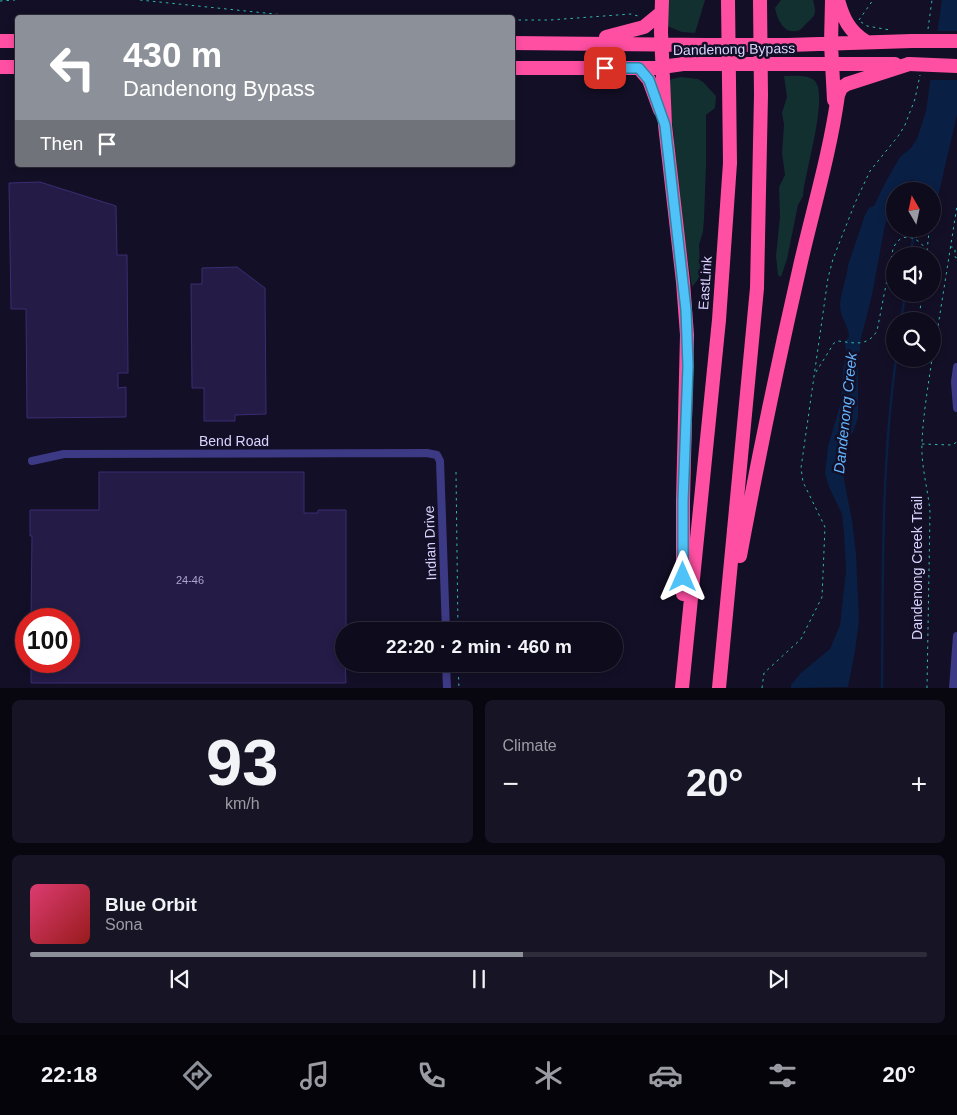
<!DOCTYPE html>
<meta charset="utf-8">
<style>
body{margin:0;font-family:Helvetica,sans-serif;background:#171425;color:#f1f3f6;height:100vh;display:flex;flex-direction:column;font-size:19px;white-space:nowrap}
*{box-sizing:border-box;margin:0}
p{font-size:16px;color:#9b9ba3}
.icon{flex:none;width:28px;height:28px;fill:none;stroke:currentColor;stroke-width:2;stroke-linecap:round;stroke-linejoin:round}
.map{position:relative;height:688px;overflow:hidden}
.sheet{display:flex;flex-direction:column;gap:12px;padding:12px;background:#08060f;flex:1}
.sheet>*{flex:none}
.guide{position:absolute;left:15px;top:15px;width:500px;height:152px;border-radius:5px;box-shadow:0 2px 8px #0003,0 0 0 1px #2e2b3b;background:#8c9099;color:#fff;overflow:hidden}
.needle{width:32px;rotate:351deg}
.buttons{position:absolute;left:886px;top:182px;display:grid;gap:10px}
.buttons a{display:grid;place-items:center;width:55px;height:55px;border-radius:50%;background:#0e0b1c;box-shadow:0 2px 8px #0003,0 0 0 1px #2e2b3b;font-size:25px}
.speed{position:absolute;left:15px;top:608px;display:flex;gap:10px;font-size:25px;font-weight:700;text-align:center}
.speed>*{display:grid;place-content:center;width:65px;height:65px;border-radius:50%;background:#0e0b1c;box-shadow:0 2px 8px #0003,0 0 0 1px #2e2b3b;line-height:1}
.speed .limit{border:8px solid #d22;background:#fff;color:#111}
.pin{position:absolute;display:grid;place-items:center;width:42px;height:42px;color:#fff;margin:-21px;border-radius:10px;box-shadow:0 2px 8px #0006}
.me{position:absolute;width:55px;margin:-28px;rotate:0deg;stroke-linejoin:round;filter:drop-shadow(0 0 4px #0008)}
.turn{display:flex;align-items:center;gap:18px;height:105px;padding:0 25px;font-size:22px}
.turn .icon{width:65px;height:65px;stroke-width:2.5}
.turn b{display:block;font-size:35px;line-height:42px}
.then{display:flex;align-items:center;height:48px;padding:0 25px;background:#0003;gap:10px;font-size:19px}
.big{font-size:38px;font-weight:600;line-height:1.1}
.sheet .tile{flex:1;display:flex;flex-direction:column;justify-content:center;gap:8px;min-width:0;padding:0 18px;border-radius:8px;background:#171425}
.sheet .dial{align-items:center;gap:0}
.dial b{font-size:65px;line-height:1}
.song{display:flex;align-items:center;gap:15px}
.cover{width:60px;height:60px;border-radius:8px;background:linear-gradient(135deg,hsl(340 70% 55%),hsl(0 70% 35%))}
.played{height:5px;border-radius:2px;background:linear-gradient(90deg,#8c9099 55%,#2e2b3b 55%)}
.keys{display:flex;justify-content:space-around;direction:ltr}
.heat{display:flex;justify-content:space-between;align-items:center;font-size:28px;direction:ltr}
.sheet .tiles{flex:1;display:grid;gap:12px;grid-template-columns:1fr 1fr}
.tile:last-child{grid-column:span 2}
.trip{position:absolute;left:335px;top:622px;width:288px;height:50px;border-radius:25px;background:#0e0b1c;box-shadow:0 2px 8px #0003,0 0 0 1px #2e2b3b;font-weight:600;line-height:50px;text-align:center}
.menu{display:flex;height:80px;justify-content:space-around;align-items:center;background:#06040b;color:#9b9ba3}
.menu .icon{width:35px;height:35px}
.menu .active{color:#8c9099}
.menu b{font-size:22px;color:#f1f3f6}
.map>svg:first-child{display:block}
</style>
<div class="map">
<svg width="957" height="688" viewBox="0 0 957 688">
<rect width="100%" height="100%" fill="#130f26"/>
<path fill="#12302f" d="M665 0H705L695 33 682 32 667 26Z
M781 0H813C814 4 815 8 815 11 815 16 812 18 809 21 805 24 802 30 797 31 783 34 777 18 775 8Z
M784 76C792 76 806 74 814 80 830 93 804 175 803 196L798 205 787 259 781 277 778 275 776 256 780 217 779 187 785 175 782 153 784 125 782 113 787 97Z
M681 77 698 79 703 82 716 96 715 108 706 115V166L704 219 703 232 699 245 700 266 699 278 692 287 671 153 674 138 667 82 672 79Z"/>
<path fill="#0a1f44" d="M942 0H957V115L933 218 932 191H913V180L908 181 899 191H895V201L885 225 872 295 861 338 858 365V418L853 432 848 438 843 458 844 480 852 520 856 554 859 621 855 651 848 687 791 688V685L801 673 830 649 840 625 846 571 844 533 842 514 829 487 825 474 828 446 841 403 843 369 846 354 845 341 849 337C849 326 840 317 840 306 840 293 847 279 848 265L865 215 869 208 874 206 877 200 884 185 900 157 911 148 917 139 926 111Z"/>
<path fill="#130f26" d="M934 31H957V80H927Z"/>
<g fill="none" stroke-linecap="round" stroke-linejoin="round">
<path stroke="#0a1f44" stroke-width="2.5" d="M910 256 915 229
M901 321 905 294
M882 688C883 578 881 468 896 359"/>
</g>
<path fill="#241b47" stroke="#3b2d73" d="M40 182 116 206 117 255H127L128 373H118V388L126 387V417L27 418 26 309H11L9 183Z
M237 267 265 288 266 414 235 415V421H204V388H192L191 284H202V268Z
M99 472H304V513H318V510H346V631H344L346 683H31V661H69V619H31L32 536H30V510H99Z"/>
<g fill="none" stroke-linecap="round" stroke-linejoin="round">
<path stroke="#2fb8b0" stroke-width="1" stroke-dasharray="2.5 4" stroke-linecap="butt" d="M140 0 313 18
M0 1 15 0
M512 20H550L631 14 638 16
M859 20 873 0
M861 22 867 26 890 30
M928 29 932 0
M916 238 923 231 929 232 927 251
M950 247H953L955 250V257L957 258
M922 321 920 311 922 294
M933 358 957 206
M816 372 834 343 838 341C855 343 867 347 877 331L893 249C894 247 895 244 897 242 907 230 927 243 927 256
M922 444 952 445 957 442
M456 472 458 631
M458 664 459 688
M762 688 764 673 801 639 822 597 825 527 803 482 801 468 828 278 833 259 855 203 870 171 899 135 905 125 915 99 920 75
M927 688 930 512C928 489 921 467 922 443 923 415 928 387 932 359"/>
<path stroke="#3d3a85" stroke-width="8" d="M957 367 955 382 957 408
M32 461 64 454 427 453 437 455 440 461 446 631
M446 664 447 688
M953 688 957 636"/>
<path stroke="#ff4fa3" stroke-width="14" d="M662 0 661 32 665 125 683 282 687 335 683 501V594
M832 0 831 44 834 100
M838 0C843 18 849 31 865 41
M606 37 644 27 661 13
M0 41H18
M512 43 707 45
M788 45 912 41
M788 64H895
M0 67H18
M512 68H655L683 64H707
M639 68 649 80 660 110
M740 556C758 459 778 362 800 266 813 209 830 153 838 95L841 88 847 84 909 64
M682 688 719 320 730 163 728 0
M719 688 757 288 761 95 760 0"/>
<path stroke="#ff4fa3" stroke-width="14" d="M912 41H957
M707 45H788
M707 64H788
M909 64 957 66"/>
</g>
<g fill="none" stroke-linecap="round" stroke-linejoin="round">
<defs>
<path id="route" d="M605 68H639L649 80 665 125 686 310 688 366 683 501V577"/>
</defs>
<use href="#route" stroke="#337fa1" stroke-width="12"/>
<use href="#route" stroke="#4fc3f7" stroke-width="9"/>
</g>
<g text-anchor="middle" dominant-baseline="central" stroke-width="5" stroke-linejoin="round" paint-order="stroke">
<g font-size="11" fill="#aca6d1">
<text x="190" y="580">24-46</text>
</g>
<g font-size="14" fill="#d9d4ff" stroke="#130f26">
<text transform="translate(734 49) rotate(-1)">Dandenong Bypass</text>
<text transform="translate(705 283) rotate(-86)">EastLink</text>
<text x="234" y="441">Bend Road</text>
<text transform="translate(430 543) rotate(-92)">Indian Drive</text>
<text transform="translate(917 568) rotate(-90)">Dandenong Creek Trail</text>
</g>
<g font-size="15" font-style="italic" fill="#62b6ff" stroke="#130f26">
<text transform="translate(845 413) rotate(-84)">Dandenong Creek</text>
</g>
</g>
</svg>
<div class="buttons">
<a><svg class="needle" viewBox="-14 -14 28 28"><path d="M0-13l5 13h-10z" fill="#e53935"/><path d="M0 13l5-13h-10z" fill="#9b9ba3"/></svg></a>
<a><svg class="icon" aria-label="sound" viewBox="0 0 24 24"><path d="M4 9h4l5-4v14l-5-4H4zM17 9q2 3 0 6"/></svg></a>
<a><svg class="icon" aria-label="search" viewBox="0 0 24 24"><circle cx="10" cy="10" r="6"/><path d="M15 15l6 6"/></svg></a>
</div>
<div class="speed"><div class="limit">100</div></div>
<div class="pin" style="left:605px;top:68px;background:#d93025"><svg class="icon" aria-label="arrive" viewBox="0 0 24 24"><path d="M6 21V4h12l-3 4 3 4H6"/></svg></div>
<svg class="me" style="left:683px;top:577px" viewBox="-20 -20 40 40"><path d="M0-17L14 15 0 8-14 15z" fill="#4fc3f7" stroke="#fff" stroke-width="4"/></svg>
<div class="trip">22:20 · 2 min · 460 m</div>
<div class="guide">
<div class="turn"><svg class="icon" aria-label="left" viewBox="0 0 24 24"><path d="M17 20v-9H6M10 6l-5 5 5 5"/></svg><div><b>430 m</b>Dandenong Bypass</div></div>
<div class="then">Then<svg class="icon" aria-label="arrive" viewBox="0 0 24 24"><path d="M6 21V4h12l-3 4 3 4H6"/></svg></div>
</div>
</div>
<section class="sheet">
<div class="tiles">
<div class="tile dial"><b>93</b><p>km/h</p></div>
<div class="tile"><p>Climate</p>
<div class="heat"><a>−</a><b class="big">20°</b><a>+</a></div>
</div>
<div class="tile">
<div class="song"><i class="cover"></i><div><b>Blue Orbit</b><p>Sona</p></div></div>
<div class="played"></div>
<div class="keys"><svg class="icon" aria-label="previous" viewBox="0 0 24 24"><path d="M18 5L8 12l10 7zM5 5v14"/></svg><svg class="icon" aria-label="pause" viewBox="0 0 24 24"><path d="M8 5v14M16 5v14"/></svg><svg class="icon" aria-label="next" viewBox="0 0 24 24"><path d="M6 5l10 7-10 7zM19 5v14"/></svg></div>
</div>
</div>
</section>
<nav class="menu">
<b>22:18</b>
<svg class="icon active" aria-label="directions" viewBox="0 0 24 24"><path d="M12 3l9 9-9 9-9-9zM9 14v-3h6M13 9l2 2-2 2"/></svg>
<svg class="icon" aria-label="music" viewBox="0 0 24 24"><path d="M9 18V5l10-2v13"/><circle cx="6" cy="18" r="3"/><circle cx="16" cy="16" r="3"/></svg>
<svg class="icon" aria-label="phone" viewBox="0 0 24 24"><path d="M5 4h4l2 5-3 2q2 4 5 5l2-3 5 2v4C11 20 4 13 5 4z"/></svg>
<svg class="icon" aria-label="climate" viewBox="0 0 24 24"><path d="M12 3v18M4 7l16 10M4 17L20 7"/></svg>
<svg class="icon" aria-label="car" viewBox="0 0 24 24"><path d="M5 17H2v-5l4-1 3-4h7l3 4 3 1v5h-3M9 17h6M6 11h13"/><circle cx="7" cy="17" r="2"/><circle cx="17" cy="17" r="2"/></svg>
<svg class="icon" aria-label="filters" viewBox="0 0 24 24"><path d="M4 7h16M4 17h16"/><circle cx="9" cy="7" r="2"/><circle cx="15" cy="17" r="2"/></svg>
<b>20°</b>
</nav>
